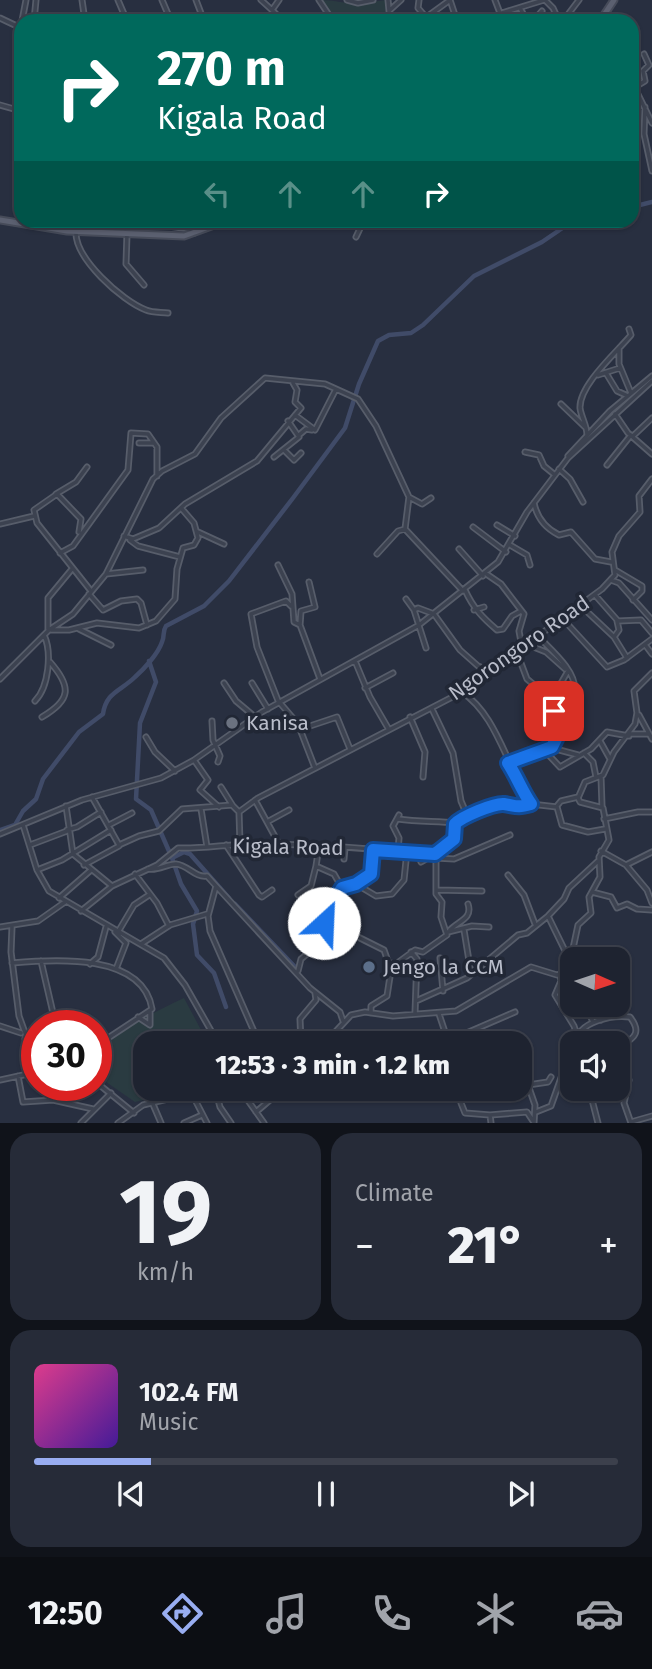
<!DOCTYPE html>
<meta charset="utf-8">
<style>
body{margin:0;font-family:"Fira Sans",sans-serif;background:#262b38;color:#f1f3f6;height:100vh;display:flex;flex-direction:column;font-size:26px;white-space:nowrap}
*{box-sizing:border-box;margin:0}
p{font-size:23px;color:#a1a4ab}
.icon{flex:none;width:38px;height:38px;fill:none;stroke:currentColor;stroke-width:2;stroke-linecap:round;stroke-linejoin:round}
.map{position:relative;height:1123px;overflow:hidden}
.side{display:flex;flex-direction:column;gap:10px;padding:10px;background:#10131a;flex:1}
.side>*{flex:none}
.guide{position:absolute;left:14px;top:14px;width:625px;height:214px;border-radius:21px;box-shadow:0 2px 5px #0004,0 0 0 2px #3c404c;background:#00695c;color:#fff;overflow:hidden}
.needle{width:46px;rotate:93deg}
.buttons{position:absolute;left:560px;top:947px;display:grid;gap:14px}
.buttons a{display:grid;place-items:center;width:70px;height:70px;border-radius:14px;background:#1e2330;box-shadow:0 2px 5px #0004,0 0 0 2px #3c404c;font-size:35px}
.speed{position:absolute;left:21px;top:1010px;display:flex;gap:14px;font-size:35px;font-weight:700;text-align:center}
.speed>*{display:grid;place-content:center;width:91px;height:91px;border-radius:50%;background:#1e2330;box-shadow:0 2px 5px #0004,0 0 0 2px #3c404c;line-height:1}
.speed .limit{border:10px solid #d22;background:#fff;color:#111}
.pin{position:absolute;display:grid;place-items:center;width:60px;height:60px;color:#fff;margin:-30px;border-radius:14px;box-shadow:0 4px 10px #0006}
.me{position:absolute;width:77px;margin:-38px;rotate:25deg;stroke-linejoin:round;filter:drop-shadow(0 0 5px #0008)}
.turn{display:flex;align-items:center;gap:24px;height:147px;padding:0 28px;font-size:32px}
.turn .icon{width:91px;height:91px;stroke-width:2.5}
.turn b{display:block;font-size:49px;line-height:60px}
.lanes{display:flex;align-items:center;height:66px;padding:0 28px;background:#0003;justify-content:center;gap:35px;direction:ltr}
.lanes .off{opacity:.35}
.big{font-size:52px;font-weight:800;line-height:1.1}
.side .card{flex:1;display:flex;flex-direction:column;justify-content:center;gap:10px;min-width:0;padding:0 24px;border-radius:21px;background:#262b38}
.side .dial{align-items:center;gap:0}
.dial b{font-size:91px;line-height:1}
.song{display:flex;align-items:center;gap:21px}
.cover{width:84px;height:84px;border-radius:10px;background:linear-gradient(135deg,hsl(330 70% 55%),hsl(260 70% 35%))}
.played{height:7px;border-radius:4px;background:linear-gradient(90deg,#98adf1 20%,#3c404c 20%)}
.keys{display:flex;justify-content:space-around;direction:ltr}
.heat{display:flex;justify-content:space-between;align-items:center;font-size:38px;direction:ltr}
.side .tiles{flex:1;display:grid;gap:10px;grid-template-columns:1fr 1fr}
.card:last-child{grid-column:span 2}
.trip{position:absolute;left:133px;top:1031px;width:399px;height:70px;border-radius:21px;background:#1e2330;box-shadow:0 2px 5px #0004,0 0 0 2px #3c404c;font-weight:800;line-height:70px;text-align:center}
.dock{display:flex;height:112px;justify-content:space-around;align-items:center;background:#0c0e13;color:#a1a4ab}
.dock .icon{width:49px;height:49px}
.dock .current{color:#98adf1}
.dock b{font-size:32px;color:#f1f3f6}
.map>svg:first-child{display:block}
</style>
<div class="map">
<svg width="652" height="1123" viewBox="0 0 652 1123">
<rect width="100%" height="100%" fill="#282f40"/>
<path fill="#2a3b41" d="M321 0C334 0 343 3 355 4 365 5 377 0 388 0L390 16 380 21H333Z
M184 998 208 1043H145V1088L188 1089 135 1102 96 1075V1055C121 1028 152 1013 184 998Z"/>
<g fill="none" stroke-linecap="round" stroke-linejoin="round">
<path stroke="#404b68" stroke-width="4.5" d="M632 207 652 202
M149 661 156 682 140 723 136 799 151 810 172 858 184 852 190 854 229 898
M0 830 15 825 23 811 36 799 43 779 79 732 103 714C106 692 121 691 135 677 144 669 158 654 162 642 165 636 162 632 166 626L204 606 229 581 293 498 345 428 359 384 378 341 389 335 411 333 423 325 474 276 542 242 564 227 580 221 597 220
M172 858 181 884 197 911 193 924 197 955 214 973 226 1007
M235 904 297 969"/>
<defs>
<path id="minor" d="M82 0 85 21
M118 0 127 21
M162 0 171 21
M196 0 204 21
M261 0 272 10 279 0
M319 0 333 21
M347 0 358 3 373 0
M388 0 390 21
M419 0 418 8 425 16
M495 0 503 21
M545 0 553 8 559 21
M520 8 527 21
M272 10 283 21
M390 10 401 0
M502 13 544 0
M0 18 21 28
M22 21 26 0
M34 21 36 0
M380 21 390 16
M421 21 450 0 457 21
M533 21 542 11
M563 21 579 0
M632 82 652 123
M635 87 645 81 643 71 649 65 644 54
M0 105 21 111
M645 107 644 134 652 171
M190 220 192 230
M76 231C74 258 122 301 146 310 153 313 161 312 168 313
M99 231C112 214 170 227 190 229L194 233
M127 234 126 264 144 285
M356 237 364 220
M619 349V364L631 393
M606 373 617 391 628 396
M598 375 620 368
M561 404 586 428
M615 414 628 433 652 454
M295 415 315 430 336 389
M299 435 306 429 312 430
M587 435C587 425 581 417 580 408 579 385 617 352 631 335L629 329
M633 436 652 418
M139 443H153
M284 450 294 460 301 453
M525 452 539 455 544 466 555 475
M568 456 610 411 652 376
M274 457 299 437 288 421
M607 465 631 435
M559 469 570 479 583 502
M56 494 76 482 87 467
M409 497 422 504 431 498
M534 503C537 518 545 528 559 535L571 532 595 559 611 562
M0 524 34 516
M497 525 515 536
M473 527 506 552
M79 532 81 519 57 494 34 510 37 523 91 591
M198 532 224 544
M124 536 133 539 159 528 185 504 257 461 301 408 295 402 297 390 293 383
M130 540 138 546 180 557
M510 545 527 555 530 565
M459 549 483 576
M60 553 73 546 128 470 131 433 148 434 157 447V476
M377 554 398 531 405 529
M278 565 292 594 294 622 300 625 320 679
M615 570 642 586V591L633 600
M485 573 501 584 524 614 519 631 522 647
M106 574 143 570
M611 580 619 583 652 620
M465 590C473 608 483 618 497 630L503 629 512 616 521 611
M89 594 103 610 121 601 137 599 141 603 147 625
M595 595 618 621 641 620 652 633
M406 599 414 610 426 648
M580 605 614 637
M414 610 418 608 434 614 460 650 478 666 490 671
M474 610 484 607
M562 618 607 667 624 660 652 639
M617 621 619 630 614 637 627 658
M300 625 301 611 315 607 309 582
M48 629V598L72 569
M79 629 111 645
M51 630H69L97 623 139 628 156 621 175 599 177 569 183 548 194 545 198 538 194 523 182 509
M538 636C551 650 576 670 575 691L567 697 572 708 567 711
M526 644 546 652 565 669
M646 646 652 654
M516 650 527 679 539 689 563 721V728L552 748 578 755
M355 661 370 697 388 728
M0 679 49 630 73 614 106 574 153 479 162 471 195 454 221 418 265 378 325 384 358 399 376 426 409 497 405 529 463 591
M224 683 236 701 255 717
M252 683 268 709
M365 688 393 673
M462 692C493 713 503 753 521 785L522 794 531 804 557 807 562 825 588 832 605 829
M35 701C49 687 52 652 44 635
M279 703 257 647 251 614 286 601 291 606
M280 703 298 724 315 768
M549 704 568 671
M432 709 453 753 461 801 467 815
M639 715 652 739
M42 717C71 700 72 687 50 662
M410 717 425 752 423 777
M212 721 213 740 220 756 218 762
M298 724 310 726 337 717 350 749
M630 734H648
M146 737 155 752 175 771
M600 741 610 759
M584 753 593 762 596 777
M194 760 208 780 200 790 219 807
M508 763 544 750 560 767 591 749 607 732 629 736
M601 777 602 806
M221 787 233 806
M92 797 119 845 139 836 159 831 182 809 232 805 238 811
M255 800 279 844
M66 806 73 854 112 886
M556 807 561 801 578 797
M201 809 207 847
M398 819C418 822 436 821 456 823
M604 819 638 812H652
M267 822 289 810
M23 825 37 870 49 891 164 958 185 985 218 1043
M109 825 132 813
M67 830 77 827 101 812
M0 834 82 800 161 778 194 760 262 712 419 625 498 562 527 512 568 458 652 381
M240 844 239 812 258 798 462 692 602 589 615 575 612 552 619 536 640 512 639 496 652 479
M30 845 67 831
M226 845 259 895 262 897 272 890
M319 846 316 866 334 874 342 888
M398 851 399 838 393 826 399 815
M601 851 626 865 652 852
M436 858 454 859 510 835
M344 859 345 848
M421 862 433 855
M84 865 119 846
M626 865 647 890 652 903
M148 869C159 871 166 864 176 864 188 865 195 878 207 876L216 886 208 916 210 931 259 1043
M37 870 62 860 111 830
M135 874 157 903 169 926
M508 875 524 895 535 924
M356 884 376 896 392 894 404 880 407 851
M216 886 310 988 340 1012 343 1021
M437 890 482 891
M592 892 611 897 617 908 627 904 637 909 652 910
M298 895 311 886 316 866
M59 898 91 870
M81 911 112 886 157 865 178 848C203 849 228 844 253 844 313 844 373 848 432 855L442 851 454 839 455 824C461 817 494 802 504 804 518 806 514 809 531 804
M548 916 570 961
M0 927 38 921 65 902
M12 927 11 952 19 1016 37 1066
M326 928 334 930 346 924 358 937 384 950 391 970 387 996 371 1006V1013
M450 930C458 921 473 919 468 904
M464 930 471 973
M115 932 126 943 116 969
M118 932 134 905 149 895
M448 932 472 926 489 927
M141 944 170 925 207 914
M411 952 417 959 415 1013
M440 958 443 991
M41 961 56 1026
M12 963C55 959 143 953 152 1009L96 1046
M390 963 396 964 415 950 423 952 447 935 441 917 442 902 436 894V858
M90 964 98 957 106 927
M298 971 301 959 313 949 325 933 326 912 339 892 371 874 373 850
M560 976 561 981 555 995 574 1026 577 1035
M618 986H619
M416 1001 467 978 518 935 527 933 548 916 564 899 569 888 598 861
M585 1004 593 1022
M590 1012 601 1020
M439 1014 448 1041
M138 1017 150 1025V1011
M0 1026 21 1033
M25 1039 37 1037
M448 1041 515 1012
M301 1043 300 1019 316 1000 315 993
M325 1043 351 1015 365 1012 393 1016 456 1011 531 967 557 975 568 972 578 925 591 913 589 897 600 877 599 857 609 840 603 808 580 802 578 798 585 782 603 775 614 752 635 724 637 713 634 691 652 673
M576 1043C578 1021 612 1015 630 1017 645 1036 628 1040 618 1049
M618 1073 629 1080 624 1103 631 1123
M18 1076 23 1102 53 1100 93 1109
M0 1080 37 1072
M96 1082 134 1113
M618 1086 625 1094
M215 1088 220 1107 231 1123
M239 1088 264 1123
M462 1088 461 1103 465 1113 490 1115 491 1123
M589 1088 598 1123
M191 1092 207 1123
M152 1102 161 1123
M256 1112 284 1088
M536 1112 551 1106 562 1075 572 1072
M490 1115 527 1112 533 1121
M631 1122 652 1116
M81 1123 111 1093
M118 1123 143 1105 213 1088
M184 1123 202 1115
M534 1123 535 1105 528 1085 548 1082 551 1077"/>
<path id="major" d="M600 21 614 0
M0 220 67 231 184 236 228 220"/>
</defs>
<use href="#minor" stroke="#575d6a" stroke-width="7"/>
<use href="#major" stroke="#464b59" stroke-width="9"/>
<use href="#minor" stroke="#3c4250" stroke-width="3.5"/>
<use href="#major" stroke="#5b6070" stroke-width="5"/>
</g>
<g fill="none" stroke-linecap="round" stroke-linejoin="round">
<defs>
<path id="route" d="M324 923 326 912 342 888 356 884 371 874 373 850 435 854 454 839 455 824C461 817 494 803 504 804 517 806 516 808 531 804 522 791 517 777 508 763L552 747 563 725 554 711"/>
</defs>
<use href="#route" stroke="#114b97" stroke-width="18"/>
<use href="#route" stroke="#1a73e8" stroke-width="12"/>
</g>
<circle fill="#6b7280" stroke="#212735" stroke-width="2.5" cx="232" cy="723" r="7"/>
<circle fill="#5c6f8a" stroke="#212735" stroke-width="2.5" cx="369" cy="967" r="7"/>
<g text-anchor="middle" dominant-baseline="central" stroke-width="7" stroke-linejoin="round" paint-order="stroke">
<g font-size="21" fill="#b9bdca" stroke="#212735">
<text transform="translate(519 648) rotate(-35)">Ngorongoro Road</text>
<text transform="translate(288 847) rotate(1)">Kigala Road</text>
</g>
<g font-size="21" fill="#b9bdca" stroke="#212735" text-anchor="start">
<text x="246" y="723">Kanisa</text>
<text x="383" y="967">Jengo la CCM</text>
</g>
</g>
</svg>
<div class="buttons">
<a><svg class="needle" viewBox="-14 -14 28 28"><path d="M0-13l5 13h-10z" fill="#e53935"/><path d="M0 13l5-13h-10z" fill="#a1a4ab"/></svg></a>
<a><svg class="icon" aria-label="sound" viewBox="0 0 24 24"><path d="M4 9h4l5-4v14l-5-4H4zM17 9q2 3 0 6"/></svg></a>
</div>
<div class="speed"><div class="limit">30</div></div>
<div class="pin" style="left:554px;top:711px;background:#d93025"><svg class="icon" aria-label="arrive" viewBox="0 0 24 24"><path d="M6 21V4h12l-3 4 3 4H6"/></svg></div>
<svg class="me" style="left:324px;top:923px" viewBox="-20 -20 40 40"><circle r="19" fill="#fff"/><path d="M0-13L10 11 0 6-10 11z" fill="#1a73e8"/></svg>
<div class="trip">12:53 · 3 min · 1.2 km</div>
<div class="guide">
<div class="turn"><svg class="icon" aria-label="right" viewBox="0 0 24 24"><path d="M7 20v-9h11M14 6l5 5-5 5"/></svg><div><b>270 m</b>Kigala Road</div></div>
<div class="lanes"><svg class="icon off" aria-label="left" viewBox="0 0 24 24"><path d="M17 20v-9H6M10 6l-5 5 5 5"/></svg><svg class="icon off" aria-label="ahead" viewBox="0 0 24 24"><path d="M12 20V5M6 11l6-6 6 6"/></svg><svg class="icon off" aria-label="ahead" viewBox="0 0 24 24"><path d="M12 20V5M6 11l6-6 6 6"/></svg><svg class="icon" aria-label="right" viewBox="0 0 24 24"><path d="M7 20v-9h11M14 6l5 5-5 5"/></svg></div>
</div>
</div>
<section class="side">
<div class="tiles">
<div class="card dial"><b>19</b><p>km/h</p></div>
<div class="card"><p>Climate</p>
<div class="heat"><a>−</a><b class="big">21°</b><a>+</a></div>
</div>
<div class="card">
<div class="song"><i class="cover"></i><div><b>102.4 FM</b><p>Music</p></div></div>
<div class="played"></div>
<div class="keys"><svg class="icon" aria-label="previous" viewBox="0 0 24 24"><path d="M18 5L8 12l10 7zM5 5v14"/></svg><svg class="icon" aria-label="pause" viewBox="0 0 24 24"><path d="M8 5v14M16 5v14"/></svg><svg class="icon" aria-label="next" viewBox="0 0 24 24"><path d="M6 5l10 7-10 7zM19 5v14"/></svg></div>
</div>
</div>
</section>
<nav class="dock">
<b>12:50</b>
<svg class="icon current" aria-label="directions" viewBox="0 0 24 24"><path d="M12 3l9 9-9 9-9-9zM9 14v-3h6M13 9l2 2-2 2"/></svg>
<svg class="icon" aria-label="music" viewBox="0 0 24 24"><path d="M9 18V5l10-2v13"/><circle cx="6" cy="18" r="3"/><circle cx="16" cy="16" r="3"/></svg>
<svg class="icon" aria-label="phone" viewBox="0 0 24 24"><path d="M5 4h4l2 5-3 2q2 4 5 5l2-3 5 2v4C11 20 4 13 5 4z"/></svg>
<svg class="icon" aria-label="climate" viewBox="0 0 24 24"><path d="M12 3v18M4 7l16 10M4 17L20 7"/></svg>
<svg class="icon" aria-label="car" viewBox="0 0 24 24"><path d="M5 17H2v-5l4-1 3-4h7l3 4 3 1v5h-3M9 17h6M6 11h13"/><circle cx="7" cy="17" r="2"/><circle cx="17" cy="17" r="2"/></svg>
</nav>
